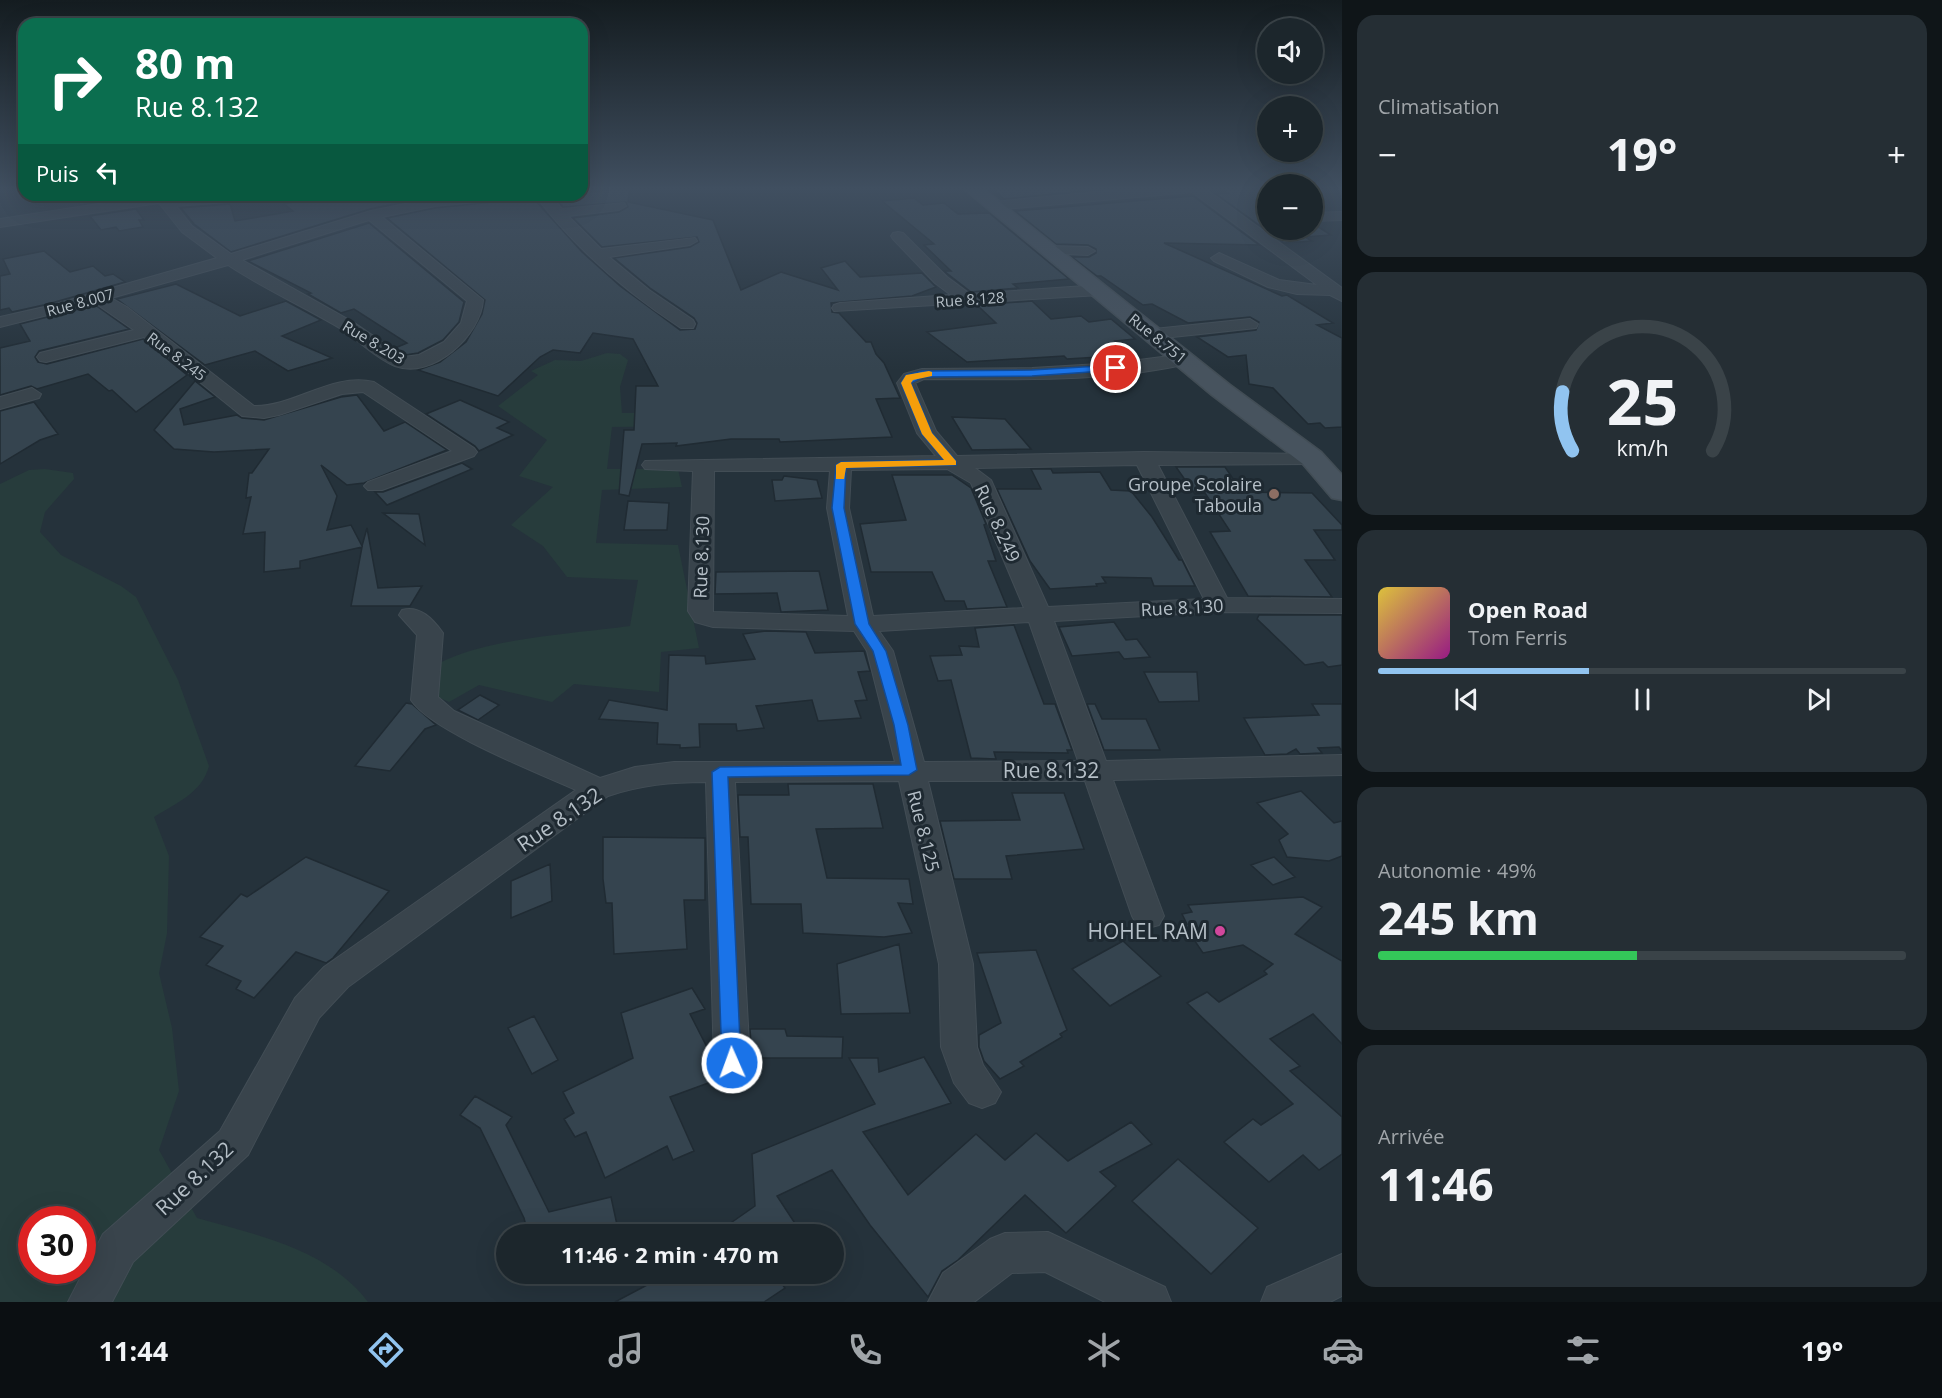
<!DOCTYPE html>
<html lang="fr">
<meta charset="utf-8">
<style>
body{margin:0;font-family:"Open Sans",sans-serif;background:#252e34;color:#f1f3f6;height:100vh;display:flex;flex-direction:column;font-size:22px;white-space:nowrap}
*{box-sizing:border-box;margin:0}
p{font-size:20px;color:#a0a5a9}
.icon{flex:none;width:33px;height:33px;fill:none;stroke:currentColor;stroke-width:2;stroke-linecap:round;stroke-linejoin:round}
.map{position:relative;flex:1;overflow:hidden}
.sheet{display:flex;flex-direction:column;gap:15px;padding:15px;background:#0f1518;width:600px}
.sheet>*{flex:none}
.banner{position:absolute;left:18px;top:18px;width:570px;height:183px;border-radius:18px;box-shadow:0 6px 24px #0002,0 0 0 2px #3a4348;background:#0b6e4f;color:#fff;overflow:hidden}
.buttons{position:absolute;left:1257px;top:18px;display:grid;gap:12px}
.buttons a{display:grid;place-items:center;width:66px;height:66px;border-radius:50%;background:#1c262c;box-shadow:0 6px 24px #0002,0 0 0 2px #3a4348;font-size:30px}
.speed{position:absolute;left:18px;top:1206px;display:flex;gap:12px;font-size:30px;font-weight:700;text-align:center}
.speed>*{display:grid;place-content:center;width:78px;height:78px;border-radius:50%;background:#1c262c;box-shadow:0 6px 24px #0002,0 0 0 2px #3a4348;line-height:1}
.speed .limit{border:9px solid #d22;background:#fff;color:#111}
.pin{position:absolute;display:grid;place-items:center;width:51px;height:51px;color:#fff;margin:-26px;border:3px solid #fff;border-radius:50%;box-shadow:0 2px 6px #0007}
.me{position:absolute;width:66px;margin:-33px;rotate:358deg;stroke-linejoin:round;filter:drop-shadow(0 0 4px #0008)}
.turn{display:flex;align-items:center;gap:21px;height:126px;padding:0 18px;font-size:27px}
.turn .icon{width:78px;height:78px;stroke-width:2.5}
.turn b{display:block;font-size:42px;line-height:51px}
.then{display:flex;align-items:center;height:57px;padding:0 18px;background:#0003;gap:12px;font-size:22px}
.big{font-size:45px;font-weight:700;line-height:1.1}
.sheet .widget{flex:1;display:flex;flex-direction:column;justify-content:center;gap:9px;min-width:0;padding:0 21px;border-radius:18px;background:#252e34}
.sheet .dial{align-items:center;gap:0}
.dial svg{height:156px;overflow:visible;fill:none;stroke:#3a4348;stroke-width:7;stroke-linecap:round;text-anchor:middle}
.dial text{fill:#f1f3f6;stroke:none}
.song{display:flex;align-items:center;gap:18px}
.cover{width:72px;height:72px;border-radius:9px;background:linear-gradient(135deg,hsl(50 70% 55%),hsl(310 70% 35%))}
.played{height:6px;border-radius:3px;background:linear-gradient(90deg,#91c4f0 40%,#3a4348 40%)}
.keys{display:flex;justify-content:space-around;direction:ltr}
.heat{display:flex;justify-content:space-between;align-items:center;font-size:33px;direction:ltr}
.charge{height:9px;border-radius:4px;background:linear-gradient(90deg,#34c759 49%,#3a4348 0)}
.trip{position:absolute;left:496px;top:1224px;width:348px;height:60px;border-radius:30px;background:#1c262c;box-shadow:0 6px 24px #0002,0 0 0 2px #3a4348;font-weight:700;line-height:60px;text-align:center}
.tabs{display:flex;height:96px;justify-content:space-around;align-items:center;background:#0b0f12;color:#a0a5a9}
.tabs .icon{width:42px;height:42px}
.tabs .selected{color:#91c4f0}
.tabs b{font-size:27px;color:#f1f3f6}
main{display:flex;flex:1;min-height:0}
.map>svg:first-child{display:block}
</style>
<main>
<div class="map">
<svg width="1342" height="1302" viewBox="0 0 1342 1302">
<rect width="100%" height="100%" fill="#25323b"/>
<path fill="#273c3c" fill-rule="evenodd" d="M607 353 620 354 628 360 620 387 622 413H699L702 426 612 427 607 469H678L682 487 602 490 596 543 678 545 699 648 661 652 659 692 574 684 552 702 479 685 449 702 429 693 431 668C478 638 573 634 630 626L638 580 567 577 543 546 511 525 553 487 519 476 547 440 498 406 538 375 531 371 555 360 581 361Z
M45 469 73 473 74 479 45 512 40 532 61 555 121 586 136 597 178 680 209 766C202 793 176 803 154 817L169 856 167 933 159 973 172 1028 179 1091 159 1150 197 1218C257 1235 328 1249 368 1302H0V484L29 470ZM32 1220H82V1270H32Z"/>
<path fill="#35444f" stroke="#202b33" stroke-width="1.5" d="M630 187 628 202 713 220 741 290 781 272 838 290 821 268 845 261 860 277 922 273 936 287 912 296 831 303 832 312 839 313 866 342H871L876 354 884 363 900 398 876 399 892 437 780 442 779 439H731L676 446 677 443 642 444 629 496 619 494 624 430H634L636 386H658L633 339 593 333 580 353 553 350 540 357 498 396 418 370 440 362 466 342 482 314 485 300 387 218 435 208 533 198 582 252 620 286 680 330 695 329 697 323 694 318 650 288 614 258 690 247 699 242 697 237 602 247 573 218 619 212 628 207 626 202 563 207 555 197Z
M991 187H1123L1004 199Z
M1217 187H1268V230H1312V223L1331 235 1305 237 1312 241 1284 243 1216 194 1227 193Z
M73 195H125L127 197 80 205Z
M328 195H419L423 198 370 209 231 252 194 224 181 208 230 204 235 221 293 211 284 204Z
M1193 196 1259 245 1164 243 1282 296 1287 295 1333 323 1317 325 1342 338V427L1325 428 1320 423 1308 424 1273 388 1249 384 1246 355 1228 357 1197 337 1256 330 1259 322 1250 317 1188 323 1152 304 1143 305 1101 276H1097L1072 257H1089L1096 253V249L1088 245 1056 244 1015 211Z
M914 198 923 205 944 203 958 214 989 213 1069 279 1013 284 1018 288 971 292 944 271H951L924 245 934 244 882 201Z
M136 209 144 220H139L143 227 119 231 116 227 101 230 90 216Z
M369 223 464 302 459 322 443 340 418 353 405 355 395 348 407 343 354 309 341 313 308 294 311 293 248 261Z
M44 251 70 272 93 266 105 276 113 274 125 282 48 304 12 312 9 308 0 310V276L10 274 3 259Z
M176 284 240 316 286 301 321 320 282 336 332 358 288 371 255 351 205 365 117 299Z
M1032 301 1051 319 1081 316 1089 322 1111 319 1135 339 1115 341 1131 355 1067 359 1064 356 967 362 927 332 996 323 977 305Z
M95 305 129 329 39 351 35 357 38 362 47 364 143 339 187 375 136 412 112 390 109 391 88 374 37 389 31 386 0 395V348L30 341 20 324Z
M195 381 215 397 180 409 184 425 237 415 242 418 264 420 341 397 357 395 384 431 405 422 447 450 364 483 347 485 321 465 337 496 327 530 351 525 362 546 367 528 378 588 422 586 410 606H351L362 547 300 561V568L264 572 265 532 243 534 251 497 246 498 249 473H252L269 449 214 452 174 449 154 430Z
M460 400 509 422 497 428 513 435 479 451 475 446 426 414Z
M34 402 58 434 40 440 0 464V411Z
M952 417 1005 419 1031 449 972 450Z
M462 463 472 469 387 505 375 492H383Z
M1176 467H1225L1242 492 1312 493 1342 525V530H1314L1335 560H1305L1332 597 1248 596 1210 532 1230 531 1205 493 1195 494Z
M1031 469H1051L1053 473 1100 472 1111 490 1131 491 1152 517 1179 560H1182L1195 586H1154L1151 578 1102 577 1106 583 1096 584 1097 586 1050 589 1030 561 997 489H1041Z
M892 475H952L971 488 986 524 984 525 996 561H988L1007 607 967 609 964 601H945L932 572H871L860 524 906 520Z
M784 476 817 480 822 498 775 501 772 480H782Z
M628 501 669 503 667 530H624Z
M383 513 419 514 425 545Z
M819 571 828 610 781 612 777 593 715 594 716 572Z
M1259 615H1342V665L1328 667 1323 662 1305 665 1257 619Z
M1114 622 1126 640 1137 639 1150 657 1124 659 1119 652 1072 656 1059 627Z
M1014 625 1044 704H1055L1072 750H1067L1068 753 994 752 996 759 971 758 951 680 938 681 930 656 962 655 959 646 979 647 975 628Z
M766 631 806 632 815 653 864 651 870 671 858 672 867 700 855 701 861 718 818 721 812 700 756 706 764 728 737 731 736 724H699L700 747 680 748V745L657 744 658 723 599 719 609 700 667 710 669 655 705 656 706 664 755 659 743 634Z
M1144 672H1197L1199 701 1159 702Z
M480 695 499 705 478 720 458 710Z
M406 703 412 704 436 725 425 729 390 771 355 766Z
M1087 704H1095L1102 719H1146L1160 750H1104Z
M1312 704H1342V751L1339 747 1318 748 1322 753 1300 754 1296 749 1287 754 1265 755 1244 718 1319 715Z
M788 784H873L883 828 816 829 827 878 909 879 913 904 898 903 912 933 884 937 803 933 801 904H751L748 837H740L738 795H789Z
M1301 791 1334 823 1342 821V856L1329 861 1287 857 1279 840 1288 834 1257 803Z
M1012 793H1064L1084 849 1006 856 1012 879H954L940 821 1020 820Z
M603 837 705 838V900H684L687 949 614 954 612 903H606L603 879Z
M306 857 389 891 333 958 326 963 296 952 254 998 236 989 241 981 206 965 223 946 200 937 241 894 247 897Z
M1274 857 1295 877 1273 885 1251 865Z
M550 864 552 901 511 918V881Z
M1303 897 1322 907 1295 934 1342 961V1044L1313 1014 1270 1039 1300 1066 1290 1071 1342 1117V1154L1319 1170 1303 1155 1269 1182 1224 1142 1253 1119 1261 1125 1293 1104 1187 1003 1207 992 1219 1002 1267 974 1264 971 1273 964 1243 945 1203 953 1184 925 1187 924 1182 914 1192 912 1188 905Z
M1123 941 1161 976 1110 1006 1072 969Z
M899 944 910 1013 841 1014 837 964Z
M1036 950 1067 1030 1060 1034 1062 1037 1020 1062 1024 1066 1000 1079 984 1061 979 1047V1035L1001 1023 977 953Z
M692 988 705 1009 690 1014 712 1057 717 1075 722 1078 670 1097 694 1151 673 1160 667 1146 605 1178 586 1132 575 1137 564 1119 574 1113 563 1092 633 1058 621 1013Z
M534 1016 558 1060 532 1074 508 1028Z
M750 1029H785L787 1036 843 1037 842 1058H752Z
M924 1057 951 1103 863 1132 908 1195 976 1134 1005 1160 1036 1133 1068 1161 1131 1122 1152 1144 1100 1172 1116 1186 1066 1233 1025 1195 958 1260 942 1271 928 1297 870 1225 832 1170 777 1196 802 1234H715L755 1206 752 1154 875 1104 849 1058H878L879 1072Z
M475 1096 512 1117 506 1125 549 1212 611 1197 619 1234H528L524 1218 480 1128 460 1115Z
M1178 1159 1258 1228 1211 1274 1132 1201Z
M645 1274H774L785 1288 764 1302H615L651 1283Z"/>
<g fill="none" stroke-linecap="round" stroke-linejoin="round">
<defs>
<path id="street" d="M1152 187H1208L1207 190 1342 288V301L1330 295 1297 294 1268 287 1214 261 1211 258 1219 253 1279 280 1317 285 1192 192 993 210 986 206 993 202Z
M158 195H172L173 198 274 195 267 199 176 206 192 226 231 254 371 211 435 198 514 195 507 199 435 206 382 217 483 300C481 335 433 380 395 366 377 359 359 341 343 330 305 307 264 289 228 265L111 298 127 307 254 406C294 407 332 372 374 382L474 448 477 452 474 456 382 490H368L364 486 368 482 452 451 363 392 342 394 279 415 264 418 242 416 144 337 46 362 40 361 37 357 40 353 134 330 95 303 0 327V317L49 306 217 258 182 232 159 203 0 227V219ZM369 220 467 301 461 323 444 342 419 355 404 357 353 322 242 260Z
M535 195H550L562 209 624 203 626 206 619 210 568 216 601 249 695 238 697 241 690 245 609 257 649 290 693 320 695 324 693 328H681C626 292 574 247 535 195Z
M1342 212V220L1312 221V213Z
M898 232 903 233 947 277 970 294 1100 285 1108 290 1100 295 834 311 832 308 834 305 840 303 951 295 935 283 893 239 891 236 893 233Z
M1048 246 1088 247 1095 251 1088 255 1043 253 1041 250Z
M1250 319 1258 324 1256 328 1154 339 1145 334 1154 329Z
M1185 354 1194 359 1191 363C1109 383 1008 379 924 379L915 383 936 431 957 456 1144 452 1319 454 1322 458 1319 462 1312 464 1158 465 1227 598 1342 599V613L1219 612 1054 621 1106 761 1342 755V775L1113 780 1164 916 1159 925 1148 928 1137 925 1132 916 1085 781H928L973 964 977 1047 983 1065 1001 1092 995 1103 982 1108 969 1103 954 1083 941 1047 939 964 899 781 735 782 750 1063 745 1074 732 1079 719 1074 714 1063 706 782C671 782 641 785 608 796L348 987 319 1018 248 1155 133 1262 112 1302H68L103 1234 220 1131 295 998 324 967 576 790C538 773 431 731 411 700L417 635 399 615 402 610C420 605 433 619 443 633L438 697 454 711 600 778 635 767 674 762H895L867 651 854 631 713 627 695 622 688 611 693 471 645 469 642 465 645 461 936 456 917 433 897 383 904 374 922 369 1032 368 1116 363ZM1137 465 1204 599 1048 607 991 480 975 468ZM947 469 971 483 1024 608 873 616 849 508 851 470ZM714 471H830L827 508 848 616 713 612ZM1029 622 1078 761 924 762 893 651 879 631Z
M32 388 41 394 39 398 0 409V397Z
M1048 1232 1165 1287 1171 1302H1105L1045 1272 1012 1273 974 1302H928L943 1273 990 1239 1005 1233Z
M1342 1254V1296L1330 1302H1261L1267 1287Z"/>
<path id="secondary" d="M962 187H981L1230 385 1321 452 1342 475V500L1332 498 1303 464 1212 395Z"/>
</defs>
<use href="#street" stroke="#424d55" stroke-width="2"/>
<use href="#secondary" stroke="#424d55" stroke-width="3"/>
<use href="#street" fill="#39444c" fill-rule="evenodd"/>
<use href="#secondary" fill="#47535e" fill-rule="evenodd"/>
</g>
<linearGradient id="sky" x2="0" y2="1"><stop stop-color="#141c20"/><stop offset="0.51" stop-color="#404f60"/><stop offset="1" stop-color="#404f60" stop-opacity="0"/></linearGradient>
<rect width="1342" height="370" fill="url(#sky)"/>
<path fill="#1a73e8" stroke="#114b97" stroke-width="1.5" d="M1116 365 1121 368 1119 370 1032 376 923 377 911 383 932 433 956 461V465L846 468 844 508 869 624 886 651 908 725 917 770 909 775 728 777 741 1063 738 1069 732 1072 725 1069 722 1063 712 772 720 767 901 765 894 725 873 651 855 624 832 508 836 465 841 462 944 460 922 434 901 383 906 375 922 371 1032 370Z"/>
<path fill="#f59e0b" d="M929 371 932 372V376L913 380 911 383 932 433 956 461V465L846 468 844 479H836V465L841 462 944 460 922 434 901 383 906 375Z"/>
<circle fill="#8d6e63" stroke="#1e2931" stroke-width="2" cx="1274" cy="494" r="6"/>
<circle fill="#d1479c" stroke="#1e2931" stroke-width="2" cx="1220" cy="931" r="6"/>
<g text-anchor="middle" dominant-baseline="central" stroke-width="6" stroke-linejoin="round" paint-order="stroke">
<g font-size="15" fill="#b5bfc7" stroke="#1e2931">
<text transform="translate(970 299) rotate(-4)">Rue 8.128</text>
<text transform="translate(80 302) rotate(-15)">Rue 8.007</text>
<text transform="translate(1158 338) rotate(39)">Rue 8.751</text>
<text transform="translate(374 342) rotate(31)">Rue 8.203</text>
<text transform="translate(177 356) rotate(37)">Rue 8.245</text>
</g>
<g font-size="18" fill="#b5bfc7" stroke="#1e2931" text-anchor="end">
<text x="1262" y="484">Groupe Scolaire<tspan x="1262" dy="21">Taboula</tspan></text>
</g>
<g font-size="18" fill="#b5bfc7" stroke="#1e2931">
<text transform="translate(998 523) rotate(65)">Rue 8.249</text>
<text transform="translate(701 557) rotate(-88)">Rue 8.130</text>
<text transform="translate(1182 607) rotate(-3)">Rue 8.130</text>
<text transform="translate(924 831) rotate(76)">Rue 8.125</text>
</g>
<g font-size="21" fill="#b5bfc7" stroke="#1e2931">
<text x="1051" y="770">Rue 8.132</text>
<text transform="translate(559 819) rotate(-34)">Rue 8.132</text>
<text transform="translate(194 1178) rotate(-43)">Rue 8.132</text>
</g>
<g font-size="21" fill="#b5bfc7" stroke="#1e2931" text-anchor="end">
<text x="1208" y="931">HOHEL RAM</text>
</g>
</g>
</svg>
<div class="buttons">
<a><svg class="icon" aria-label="sound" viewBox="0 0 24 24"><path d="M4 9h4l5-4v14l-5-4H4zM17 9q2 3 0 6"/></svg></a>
<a>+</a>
<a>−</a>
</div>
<div class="speed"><div class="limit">30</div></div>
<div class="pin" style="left:1116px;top:368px;background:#d93025"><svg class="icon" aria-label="arrive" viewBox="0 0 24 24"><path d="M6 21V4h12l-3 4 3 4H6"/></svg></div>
<svg class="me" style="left:732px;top:1063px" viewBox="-20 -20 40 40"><circle r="17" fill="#1a73e8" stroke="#fff" stroke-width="3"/><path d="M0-11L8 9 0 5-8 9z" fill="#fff"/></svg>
<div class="trip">11:46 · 2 min · 470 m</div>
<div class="banner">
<div class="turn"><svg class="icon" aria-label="right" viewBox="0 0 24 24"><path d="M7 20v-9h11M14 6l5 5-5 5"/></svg><div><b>80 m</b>Rue 8.132</div></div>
<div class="then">Puis<svg class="icon" aria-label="left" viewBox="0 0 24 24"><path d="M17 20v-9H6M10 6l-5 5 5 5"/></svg></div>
</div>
</div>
<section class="sheet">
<div class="widget"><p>Climatisation</p>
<div class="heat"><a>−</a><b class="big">19°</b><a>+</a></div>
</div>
<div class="widget dial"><svg viewBox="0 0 100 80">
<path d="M14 69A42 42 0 1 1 86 69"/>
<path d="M14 69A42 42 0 0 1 9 39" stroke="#91c4f0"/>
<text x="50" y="56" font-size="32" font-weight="700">25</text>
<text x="50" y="72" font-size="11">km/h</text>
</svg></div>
<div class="widget">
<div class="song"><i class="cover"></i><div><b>Open Road</b><p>Tom Ferris</p></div></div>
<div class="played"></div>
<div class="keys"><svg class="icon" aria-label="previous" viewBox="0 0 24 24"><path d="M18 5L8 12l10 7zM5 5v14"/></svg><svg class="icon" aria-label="pause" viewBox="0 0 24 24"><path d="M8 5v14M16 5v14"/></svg><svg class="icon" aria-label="next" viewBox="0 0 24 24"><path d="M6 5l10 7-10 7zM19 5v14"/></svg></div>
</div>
<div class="widget"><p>Autonomie · 49%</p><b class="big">245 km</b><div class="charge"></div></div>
<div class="widget"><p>Arrivée</p><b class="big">11:46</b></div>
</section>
</main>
<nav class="tabs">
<b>11:44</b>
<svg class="icon selected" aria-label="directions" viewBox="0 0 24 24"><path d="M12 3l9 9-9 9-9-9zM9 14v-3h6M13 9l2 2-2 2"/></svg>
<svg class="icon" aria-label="music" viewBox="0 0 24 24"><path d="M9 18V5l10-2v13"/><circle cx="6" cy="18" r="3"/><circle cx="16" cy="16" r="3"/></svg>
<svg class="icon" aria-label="phone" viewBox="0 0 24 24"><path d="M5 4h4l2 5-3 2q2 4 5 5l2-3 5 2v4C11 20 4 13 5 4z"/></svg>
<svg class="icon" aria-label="climate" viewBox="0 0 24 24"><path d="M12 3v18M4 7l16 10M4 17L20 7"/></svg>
<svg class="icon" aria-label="car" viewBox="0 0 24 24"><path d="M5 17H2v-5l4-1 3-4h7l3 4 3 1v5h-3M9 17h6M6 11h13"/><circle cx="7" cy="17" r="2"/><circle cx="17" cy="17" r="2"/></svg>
<svg class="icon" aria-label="filters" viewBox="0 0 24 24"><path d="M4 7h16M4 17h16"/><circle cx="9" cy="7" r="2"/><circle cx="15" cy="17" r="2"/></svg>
<b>19°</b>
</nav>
